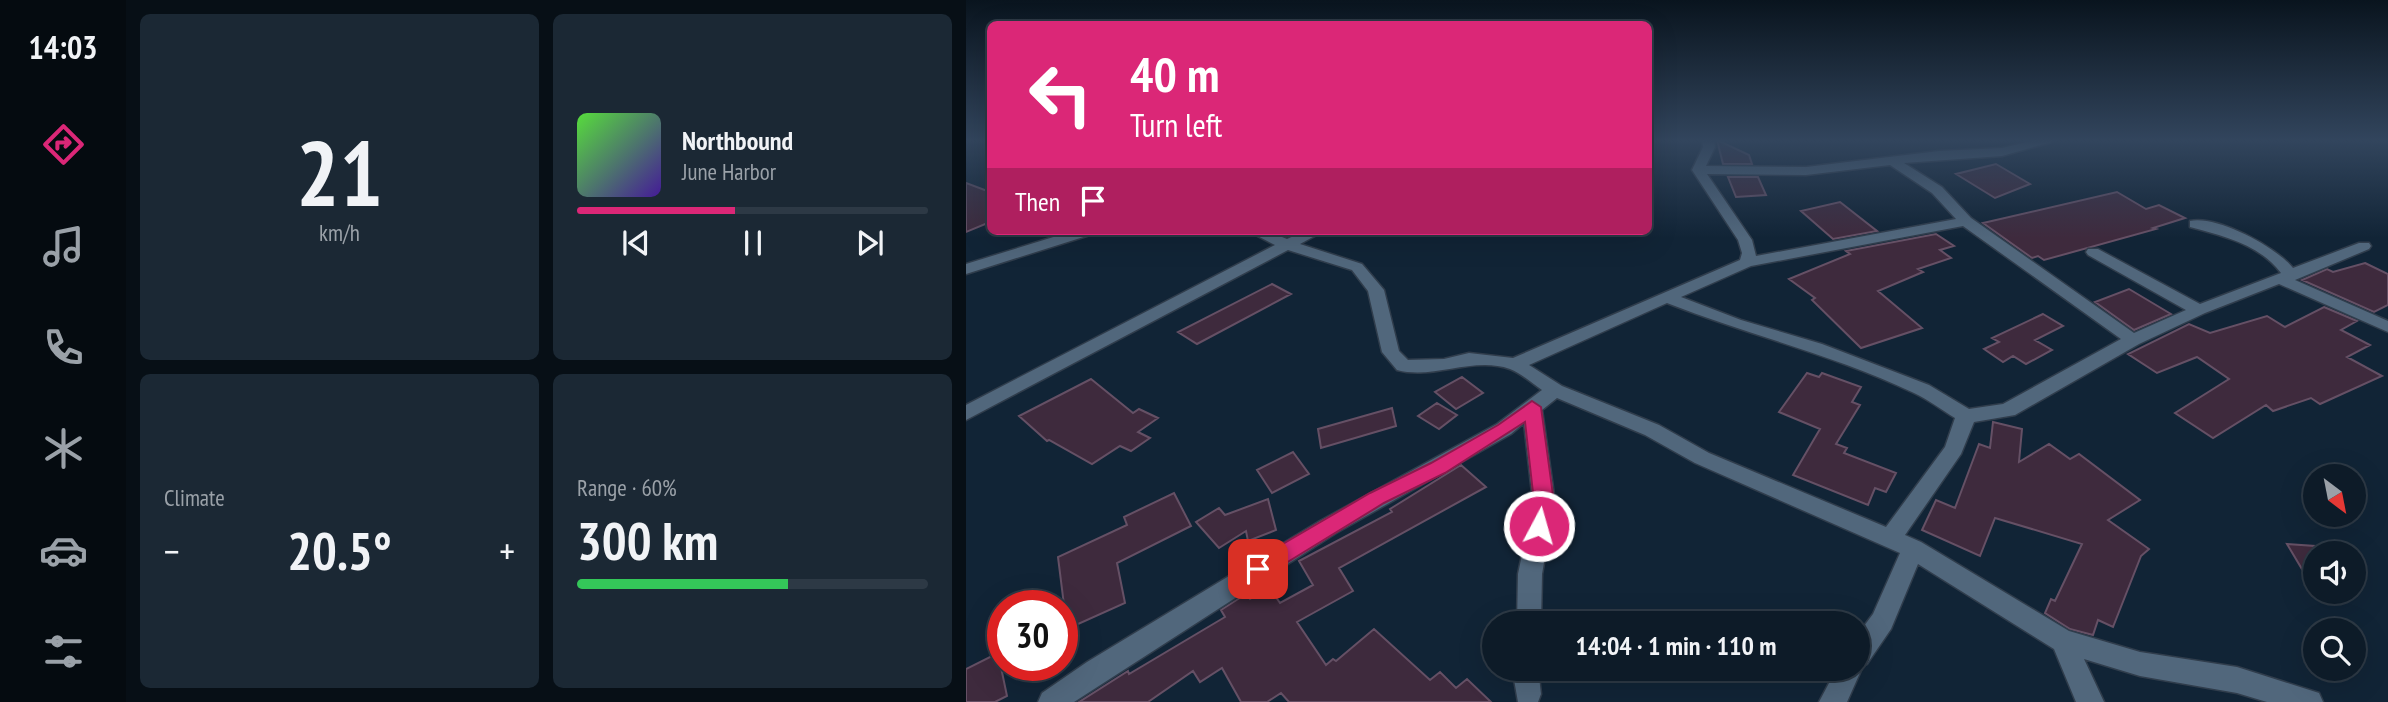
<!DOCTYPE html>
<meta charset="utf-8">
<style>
body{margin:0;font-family:"PT Sans Narrow",sans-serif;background:#1b2834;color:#f1f3f6;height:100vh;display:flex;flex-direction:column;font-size:26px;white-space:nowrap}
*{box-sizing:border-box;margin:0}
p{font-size:23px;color:#9aa1a8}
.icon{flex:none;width:38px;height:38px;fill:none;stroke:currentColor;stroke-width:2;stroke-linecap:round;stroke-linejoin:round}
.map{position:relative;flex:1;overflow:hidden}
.sheet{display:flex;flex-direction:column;gap:14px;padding:14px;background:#070f16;width:840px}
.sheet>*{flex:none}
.banner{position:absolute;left:21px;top:21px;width:665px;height:214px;border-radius:10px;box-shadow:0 7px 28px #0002,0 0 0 2px #2d3945;background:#db2777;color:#fff;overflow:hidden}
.needle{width:46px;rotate:148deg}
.fabs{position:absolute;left:1337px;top:464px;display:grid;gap:14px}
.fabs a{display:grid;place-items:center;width:63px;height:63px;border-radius:50%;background:#0d1b28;box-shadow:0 7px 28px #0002,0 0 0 2px #2d3945;font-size:35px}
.speed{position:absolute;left:21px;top:590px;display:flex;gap:14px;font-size:35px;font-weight:700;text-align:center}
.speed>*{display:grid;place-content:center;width:91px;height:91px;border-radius:50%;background:#0d1b28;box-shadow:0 7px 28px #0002,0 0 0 2px #2d3945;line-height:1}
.speed .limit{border:10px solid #d22;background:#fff;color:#111}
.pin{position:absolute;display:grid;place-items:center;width:60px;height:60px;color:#fff;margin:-30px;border-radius:14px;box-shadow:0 4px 10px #0006}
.me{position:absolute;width:77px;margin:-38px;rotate:6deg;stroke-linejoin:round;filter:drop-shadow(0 0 5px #0008)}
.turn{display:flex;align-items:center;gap:24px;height:147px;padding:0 28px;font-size:32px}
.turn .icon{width:91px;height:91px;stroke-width:2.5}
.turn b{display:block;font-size:49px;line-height:60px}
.then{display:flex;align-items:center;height:66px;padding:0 28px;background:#0003;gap:14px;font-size:26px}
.big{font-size:52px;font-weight:700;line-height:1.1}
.sheet .tile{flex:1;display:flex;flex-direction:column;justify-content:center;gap:10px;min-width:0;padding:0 24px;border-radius:10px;background:#1b2834}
.sheet .dial{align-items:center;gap:0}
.dial b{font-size:91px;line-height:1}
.song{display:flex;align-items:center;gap:21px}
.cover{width:84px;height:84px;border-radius:10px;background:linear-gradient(135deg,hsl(110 70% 55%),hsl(260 70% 35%))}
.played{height:7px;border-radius:4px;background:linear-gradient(90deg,#db2777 45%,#2d3945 45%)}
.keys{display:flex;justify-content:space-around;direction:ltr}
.heat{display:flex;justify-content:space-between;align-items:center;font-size:38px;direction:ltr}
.charge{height:10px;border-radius:5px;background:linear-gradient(90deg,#34c759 60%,#2d3945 0)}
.sheet .tiles{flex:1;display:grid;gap:14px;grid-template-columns:repeat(2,1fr)}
.trip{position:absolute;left:516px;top:611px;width:388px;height:70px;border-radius:35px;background:#0d1b28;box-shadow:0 7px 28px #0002,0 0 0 2px #2d3945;font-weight:700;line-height:70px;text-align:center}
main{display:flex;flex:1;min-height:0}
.dock{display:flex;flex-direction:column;width:126px;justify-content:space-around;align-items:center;background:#050b10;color:#9aa1a8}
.dock .icon{width:49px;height:49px}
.dock .current{color:#db2777}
.dock b{font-size:32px;color:#f1f3f6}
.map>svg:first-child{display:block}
</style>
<main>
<nav class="dock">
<b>14:03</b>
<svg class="icon current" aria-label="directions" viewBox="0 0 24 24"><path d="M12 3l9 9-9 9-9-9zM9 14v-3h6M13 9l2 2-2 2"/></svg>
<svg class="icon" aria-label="music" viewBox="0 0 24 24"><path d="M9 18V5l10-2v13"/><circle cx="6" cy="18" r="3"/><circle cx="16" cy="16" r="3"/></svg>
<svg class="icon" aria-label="phone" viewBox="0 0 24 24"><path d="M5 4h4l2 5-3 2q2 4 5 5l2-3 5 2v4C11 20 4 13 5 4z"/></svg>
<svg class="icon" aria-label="climate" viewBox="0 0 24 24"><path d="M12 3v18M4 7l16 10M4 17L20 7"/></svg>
<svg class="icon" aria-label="car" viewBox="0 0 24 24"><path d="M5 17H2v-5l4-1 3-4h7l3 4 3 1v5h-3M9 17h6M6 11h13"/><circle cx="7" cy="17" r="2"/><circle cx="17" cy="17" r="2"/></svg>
<svg class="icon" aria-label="filters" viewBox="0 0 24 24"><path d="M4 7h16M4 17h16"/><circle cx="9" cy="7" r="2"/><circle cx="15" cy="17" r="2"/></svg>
</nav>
<section class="sheet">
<div class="tiles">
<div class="tile dial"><b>21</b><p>km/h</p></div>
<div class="tile">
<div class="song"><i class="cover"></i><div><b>Northbound</b><p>June Harbor</p></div></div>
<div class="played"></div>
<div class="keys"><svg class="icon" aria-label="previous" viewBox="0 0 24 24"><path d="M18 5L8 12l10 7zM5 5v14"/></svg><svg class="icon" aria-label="pause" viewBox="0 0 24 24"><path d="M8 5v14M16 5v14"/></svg><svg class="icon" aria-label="next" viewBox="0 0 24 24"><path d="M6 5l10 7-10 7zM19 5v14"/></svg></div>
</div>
<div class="tile"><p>Climate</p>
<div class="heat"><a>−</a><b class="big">20.5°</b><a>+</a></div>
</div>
<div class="tile"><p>Range · 60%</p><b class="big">300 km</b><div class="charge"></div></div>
</div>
</section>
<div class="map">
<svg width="1422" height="702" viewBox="0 0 1422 702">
<rect width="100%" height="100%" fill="#112436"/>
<path fill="#3e2a3d" stroke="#655065" stroke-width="2" d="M751 140 783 155 786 164H757Z
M1030 164 1064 184 1029 198 990 174Z
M762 177H792L800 195 770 197Z
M0 183 24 192V222L0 232Z
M1151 192 1180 209 1193 205 1219 218 1187 228 1190 229 1078 260 1072 256 1066 258 1017 223Z
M874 202 911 231 867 239 835 211Z
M970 234 988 246 974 250 985 258 952 269 957 272 912 291 956 328 895 348 846 300 849 298 823 279 884 254 880 251Z
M1399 263 1422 274V305L1408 312 1336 280 1361 269 1367 272Z
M306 284 325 294 231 344 212 332Z
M1163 289 1205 314 1168 330 1129 302Z
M1358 307 1391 321 1375 330 1404 345 1381 357 1416 376 1354 404 1345 398 1307 411 1300 405 1247 438 1209 413 1263 379 1231 357 1191 373 1162 354 1223 324 1244 333 1301 316 1319 327Z
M1077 314 1097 326 1069 340 1086 350 1060 364 1047 356 1037 362 1018 349 1033 342 1026 338Z
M841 373 853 377 856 373 895 387 886 402 894 405 870 444 881 448 878 453 930 473 920 492 909 488 902 505 827 475 854 429 813 412Z
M496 377 517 393 490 409 469 392Z
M125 379 167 413 173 409 192 418 172 432 184 438 165 451 154 446 126 464 83 440 81 441 53 416Z
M471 403 491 415 473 429 452 416Z
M426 408 430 426 355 448 352 429Z
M1027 422 1056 429 1053 462 1083 444 1104 459 1113 454 1174 500 1142 520 1183 549 1175 556 1147 627 1132 620 1127 635 1104 629 1079 613 1085 599 1089 601 1116 544 1029 518 1014 556 956 530 970 500 989 508 1013 444 1024 448Z
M327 452 343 474 306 493 291 470Z
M495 465 520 487 373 568 387 591 331 622 360 665 367 659 370 661 408 629 464 680 474 672 490 688 501 679 525 702H323L315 693 301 702H275L256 668 234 682 227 671 182 702H113L162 671 163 674 259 617 255 610 280 594 284 599 303 587 314 603 347 585 333 561 426 512 424 509Z
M208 493 225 526 151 563 159 603 101 629 92 557 161 525 158 517Z
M302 499 310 530 282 541 280 531 253 548 230 522 253 508 259 515Z
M1321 544 1349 546V591Z
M32 653 41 696 29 702H0V669Z"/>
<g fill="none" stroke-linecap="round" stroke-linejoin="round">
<defs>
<path id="street" d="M736 140H748L749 147 740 166 840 167 973 151 1036 148 1069 140H1088L1086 142 1036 156 938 163 976 187 1005 218 1168 333 1220 310 1122 255 1120 252 1122 249H1132L1234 304 1315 273C1293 244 1257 236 1224 227V221C1251 215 1310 247 1327 268L1393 243H1403L1405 246 1403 249 1329 280 1422 321V332L1313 284 1239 313 1173 344 1049 415 1008 422 995 454 939 535 955 542 1103 631 1174 652 1271 667 1353 693 1357 702H1301L1271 693 1174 676 1118 659 1138 702H1110L1088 649 952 564 925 629 901 664 897 666 881 702H853L871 668H892V634L907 614 934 553 729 463 679 435 591 398 576 410 589 502 576 574 575 623H551L552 574 567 502 558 423 545 434 370 533 108 702H72L76 693 121 662 354 521 531 424 576 390C567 384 555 373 544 369 507 356 468 380 431 370L416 352 402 291 386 270 322 250 0 420V405L309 245 282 231H301L321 239 339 231H358L334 244 396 264 418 290 433 351 442 360 478 359 503 353 547 358 774 260 776 253 772 240 726 170 737 147ZM924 165 966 193 990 219 790 256 786 240 741 174 840 175ZM997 226 1155 339 1037 404 1003 409 963 385 856 344 775 320 715 297 785 266ZM701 303C782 335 869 355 948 393 963 400 976 410 989 418L979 447 920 527 743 453 693 425 596 386 563 365Z
M107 231H129L127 234 0 274V264Z
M546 668H572L575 694 572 702H552Z"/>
</defs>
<use href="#street" stroke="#303d4c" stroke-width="3"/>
<use href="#street" fill="#51677c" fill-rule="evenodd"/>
</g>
<linearGradient id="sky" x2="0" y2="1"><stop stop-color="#09141e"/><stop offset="0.59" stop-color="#32455d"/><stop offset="1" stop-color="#32455d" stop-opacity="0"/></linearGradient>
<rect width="1422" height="238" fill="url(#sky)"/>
<path fill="#db2777" stroke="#8e194d" stroke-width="2" d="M566 401 575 407 588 502 581 532 573 534 566 532 563 526 568 502 559 422 479 473 418 503 299 576 292 578 284 576 281 569 284 563 404 493 465 463 532 425Z"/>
</svg>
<div class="fabs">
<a><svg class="needle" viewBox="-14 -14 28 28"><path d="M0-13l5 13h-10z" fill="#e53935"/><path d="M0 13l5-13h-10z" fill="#9aa1a8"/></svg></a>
<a><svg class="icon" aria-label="sound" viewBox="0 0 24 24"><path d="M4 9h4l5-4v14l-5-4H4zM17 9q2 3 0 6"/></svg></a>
<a><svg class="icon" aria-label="search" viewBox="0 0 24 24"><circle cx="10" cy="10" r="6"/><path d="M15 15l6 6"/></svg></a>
</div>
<div class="speed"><div class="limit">30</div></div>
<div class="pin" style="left:292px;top:569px;background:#d93025"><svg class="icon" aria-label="arrive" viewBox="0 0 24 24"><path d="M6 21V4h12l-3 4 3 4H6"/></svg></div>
<svg class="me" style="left:573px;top:526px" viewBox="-20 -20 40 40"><circle r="17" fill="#db2777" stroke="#fff" stroke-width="3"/><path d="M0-11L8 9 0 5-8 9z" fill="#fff"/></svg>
<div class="trip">14:04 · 1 min · 110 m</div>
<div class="banner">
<div class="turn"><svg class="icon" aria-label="left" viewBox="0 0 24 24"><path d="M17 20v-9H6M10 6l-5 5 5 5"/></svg><div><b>40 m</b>Turn left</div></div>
<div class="then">Then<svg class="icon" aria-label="arrive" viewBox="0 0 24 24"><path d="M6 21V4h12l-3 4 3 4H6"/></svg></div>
</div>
</div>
</main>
